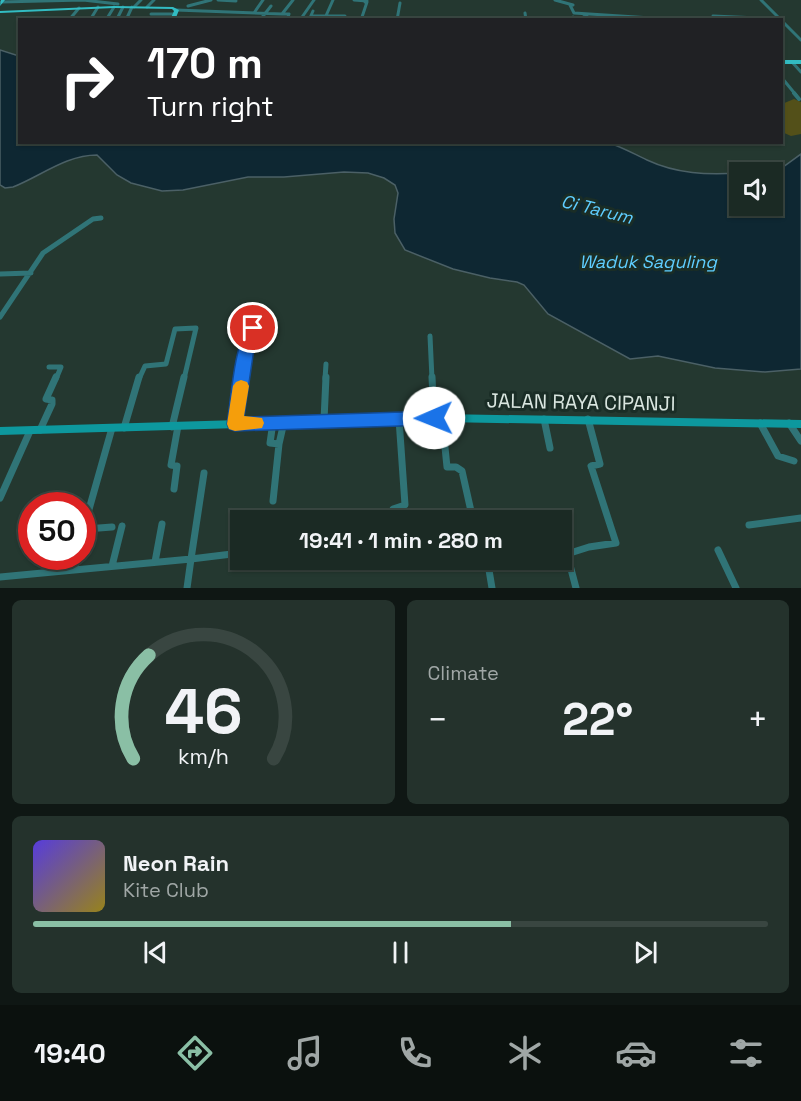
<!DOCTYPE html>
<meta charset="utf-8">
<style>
body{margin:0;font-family:"Space Grotesk",sans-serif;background:#24322c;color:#f1f3f6;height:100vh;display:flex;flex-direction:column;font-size:22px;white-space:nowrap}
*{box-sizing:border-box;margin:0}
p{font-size:20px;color:#a0a7a6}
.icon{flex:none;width:33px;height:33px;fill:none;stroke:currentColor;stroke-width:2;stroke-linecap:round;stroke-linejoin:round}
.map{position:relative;height:588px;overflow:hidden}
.sheet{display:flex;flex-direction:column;gap:12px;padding:12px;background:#0f1714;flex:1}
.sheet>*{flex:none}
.guide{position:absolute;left:18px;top:18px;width:765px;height:126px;border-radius:0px;box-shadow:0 2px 4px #0004,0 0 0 2px #394641;background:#202124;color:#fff;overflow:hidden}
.fabs{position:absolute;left:729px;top:162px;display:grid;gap:12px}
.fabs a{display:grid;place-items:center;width:54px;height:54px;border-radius:0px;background:#1b2a24;box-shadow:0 2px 4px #0004,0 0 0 2px #394641;font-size:30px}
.speed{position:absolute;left:18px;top:492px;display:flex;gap:12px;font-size:30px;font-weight:700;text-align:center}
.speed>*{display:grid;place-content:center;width:78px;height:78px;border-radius:50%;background:#1b2a24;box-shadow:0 2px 4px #0004,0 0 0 2px #394641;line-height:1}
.speed .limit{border:9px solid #d22;background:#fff;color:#111}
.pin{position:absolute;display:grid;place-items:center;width:51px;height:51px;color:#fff;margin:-26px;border:3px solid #fff;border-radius:50%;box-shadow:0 2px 6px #0007}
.me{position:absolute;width:66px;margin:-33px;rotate:269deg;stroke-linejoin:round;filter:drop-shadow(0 0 4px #0008)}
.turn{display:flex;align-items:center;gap:21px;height:126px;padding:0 30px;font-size:27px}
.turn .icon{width:78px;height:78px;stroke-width:2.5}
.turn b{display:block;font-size:42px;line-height:51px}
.big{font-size:45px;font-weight:800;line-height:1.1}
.sheet .widget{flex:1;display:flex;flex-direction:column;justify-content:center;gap:9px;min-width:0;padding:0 21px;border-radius:9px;background:#24322c}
.sheet .dial{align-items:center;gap:0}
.dial svg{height:156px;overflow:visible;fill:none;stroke:#394641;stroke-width:7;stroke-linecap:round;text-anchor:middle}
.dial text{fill:#f1f3f6;stroke:none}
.song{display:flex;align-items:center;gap:18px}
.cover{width:72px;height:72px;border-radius:9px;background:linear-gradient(135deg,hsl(250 70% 55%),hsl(50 70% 35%))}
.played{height:6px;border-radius:3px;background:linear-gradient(90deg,#8abfa5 65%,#394641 65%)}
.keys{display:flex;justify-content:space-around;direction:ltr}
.heat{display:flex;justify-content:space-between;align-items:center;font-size:33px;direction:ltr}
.sheet .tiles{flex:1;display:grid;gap:12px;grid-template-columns:1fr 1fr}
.widget:last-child{grid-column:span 2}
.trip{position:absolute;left:230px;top:510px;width:342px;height:60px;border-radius:0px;background:#1b2a24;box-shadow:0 2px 4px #0004,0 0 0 2px #394641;font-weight:800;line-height:60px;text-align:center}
.menu{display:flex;height:96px;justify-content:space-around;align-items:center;background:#0b110e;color:#a0a7a6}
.menu .icon{width:42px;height:42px}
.menu .selected{color:#8abfa5}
.menu b{font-size:27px;color:#f1f3f6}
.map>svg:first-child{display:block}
</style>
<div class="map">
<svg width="801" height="588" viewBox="0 0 801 588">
<rect width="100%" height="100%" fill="#243830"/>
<path fill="#535019" d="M794 99 801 102V134L791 136 782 132V104Z"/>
<path fill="#0e2732" stroke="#4b6066" stroke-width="1.5" d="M0 50 19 56 20 142 609 143C622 147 634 154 647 160 677 174 707 175 739 173L740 206H772V172H758L783 167 801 154V369L765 372 715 368 658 356 630 359 548 314 524 285 517 282 490 278 453 269 405 250 395 233 394 219 398 193 395 185 384 178 368 173 344 172 284 177H248L183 190 162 191 131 183 117 175 97 155C66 155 41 176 13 187L5 188 0 185Z"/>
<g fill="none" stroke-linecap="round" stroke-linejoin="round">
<path stroke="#307477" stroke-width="3" d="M218 0 236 1
M354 0 367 1
M555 0 573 5
M761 0 801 40
M1 2 83 0 118 4
M570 5 574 13 682 20
M188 6 211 0
M134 7 141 0
M147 7 154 0
M176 10 282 14
M254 13 263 0
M525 13 526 20
M151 14H175
M583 14 592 20
M311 16H345
M713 16 782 19
M118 17 123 7
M573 17V20
M325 18 333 0
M69 20 79 8
M90 20 98 7
M106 20 114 7
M126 20 132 7
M260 20 271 6
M287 20 289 14H282L293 0
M300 20 314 0
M309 20 313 11
M361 20 367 2H365
M397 20 400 3
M792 62 801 72
M782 78 796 95"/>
<path stroke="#307477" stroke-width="4" d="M794 93 799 99"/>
<path stroke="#307477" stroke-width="5" d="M0 274 31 273
M0 317 43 253 93 219 101 218
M430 336 432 379
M49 367H61L56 379
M139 379 145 366 166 364 175 329 196 328 184 379
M242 379 247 349 259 307
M325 379 326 364"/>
<path stroke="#307477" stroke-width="7" d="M432 377 434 418
M442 418 447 467H456L462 471 473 520
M544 419 550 448
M324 420 326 377
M273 422 270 443 279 444 273 501
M760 423 778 456 794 461
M789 423 801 441
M235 424 242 377
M172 427 184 377
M112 428 84 527 86 529 112 527
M124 428 139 377
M40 430 52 404V400L46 399 56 377
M279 444 284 422
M204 473 191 559 240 553
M174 489 177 466 171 465 178 426
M0 498 30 431
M395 520 393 509 405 505 399 419
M749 525 801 518
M82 540 84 537
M718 550 736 588
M483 560 489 570 492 588
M155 562 162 524
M112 566 122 526
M74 570 78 556
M0 577 191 559 187 588
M576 588 567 554 589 547 616 543 591 466 600 464 588 419"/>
<path fill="#0d989e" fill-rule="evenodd" d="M442 414 801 420V428L442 422 0 435V427Z"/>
<path fill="#32bcc2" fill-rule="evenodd" d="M1 0H5L0 6Z
M114 6 173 7 179 10 175 20H170L174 11 172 9 114 8 0 13V11Z
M782 60H801V64H782Z"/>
</g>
<path fill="#1a73e8" stroke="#114b97" stroke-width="1.5" d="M253 322 258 324 260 328 254 349 244 417 434 411 440 413 442 418 440 423 434 425 235 431 229 429 227 424C232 392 233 353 248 324Z"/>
<path fill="#f59e0b" d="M241 380 247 382 249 386 244 416 262 418 264 423 262 428 235 431 229 429 227 424 233 386 236 382Z"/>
<g text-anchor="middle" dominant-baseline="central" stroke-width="6" stroke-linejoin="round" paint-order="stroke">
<g font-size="18" font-style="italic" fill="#5fceff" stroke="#1a2d26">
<text transform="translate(597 209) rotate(14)">Ci Tarum</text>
<text x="648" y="261">Waduk Saguling</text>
</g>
<g font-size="20" fill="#dae6e0" stroke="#1a2d26">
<text transform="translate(581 402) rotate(1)">JALAN RAYA CIPANJI</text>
</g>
</g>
</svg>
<div class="fabs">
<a><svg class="icon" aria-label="sound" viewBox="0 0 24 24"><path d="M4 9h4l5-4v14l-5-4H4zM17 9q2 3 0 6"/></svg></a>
</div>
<div class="speed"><div class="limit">50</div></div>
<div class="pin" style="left:253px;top:328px;background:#d93025"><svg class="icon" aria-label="arrive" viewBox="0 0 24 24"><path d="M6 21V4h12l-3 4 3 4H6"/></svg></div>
<svg class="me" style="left:434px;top:418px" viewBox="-20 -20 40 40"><circle r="19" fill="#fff"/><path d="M0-13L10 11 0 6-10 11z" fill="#1a73e8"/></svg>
<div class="trip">19:41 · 1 min · 280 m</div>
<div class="guide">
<div class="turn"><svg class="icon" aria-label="right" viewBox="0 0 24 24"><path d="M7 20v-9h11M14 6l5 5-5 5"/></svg><div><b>170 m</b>Turn right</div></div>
</div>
</div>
<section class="sheet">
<div class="tiles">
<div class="widget dial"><svg viewBox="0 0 100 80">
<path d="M14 69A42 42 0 1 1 86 69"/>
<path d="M14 69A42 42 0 0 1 22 16" stroke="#8abfa5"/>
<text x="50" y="56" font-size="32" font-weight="700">46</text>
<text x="50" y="72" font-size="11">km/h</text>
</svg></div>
<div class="widget"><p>Climate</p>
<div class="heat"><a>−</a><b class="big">22°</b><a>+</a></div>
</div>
<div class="widget">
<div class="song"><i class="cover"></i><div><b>Neon Rain</b><p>Kite Club</p></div></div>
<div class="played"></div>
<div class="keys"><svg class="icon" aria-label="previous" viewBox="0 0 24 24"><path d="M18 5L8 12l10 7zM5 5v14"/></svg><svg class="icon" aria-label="pause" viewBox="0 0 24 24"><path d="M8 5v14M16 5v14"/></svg><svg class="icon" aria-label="next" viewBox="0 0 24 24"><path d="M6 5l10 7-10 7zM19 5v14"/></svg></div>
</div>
</div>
</section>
<nav class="menu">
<b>19:40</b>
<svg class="icon selected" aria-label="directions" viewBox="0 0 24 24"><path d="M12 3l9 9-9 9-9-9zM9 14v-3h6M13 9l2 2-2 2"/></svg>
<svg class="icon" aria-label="music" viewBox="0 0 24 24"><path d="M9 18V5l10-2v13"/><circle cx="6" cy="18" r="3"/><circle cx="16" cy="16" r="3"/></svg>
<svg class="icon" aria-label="phone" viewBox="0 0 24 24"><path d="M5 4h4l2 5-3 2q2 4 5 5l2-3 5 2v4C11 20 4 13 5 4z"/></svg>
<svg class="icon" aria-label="climate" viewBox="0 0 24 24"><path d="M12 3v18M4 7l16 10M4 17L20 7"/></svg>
<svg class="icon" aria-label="car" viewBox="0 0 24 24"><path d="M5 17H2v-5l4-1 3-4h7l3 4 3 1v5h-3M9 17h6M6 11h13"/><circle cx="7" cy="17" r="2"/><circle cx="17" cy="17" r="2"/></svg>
<svg class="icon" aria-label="filters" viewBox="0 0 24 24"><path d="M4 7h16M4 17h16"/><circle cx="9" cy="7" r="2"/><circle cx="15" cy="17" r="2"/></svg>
</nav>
